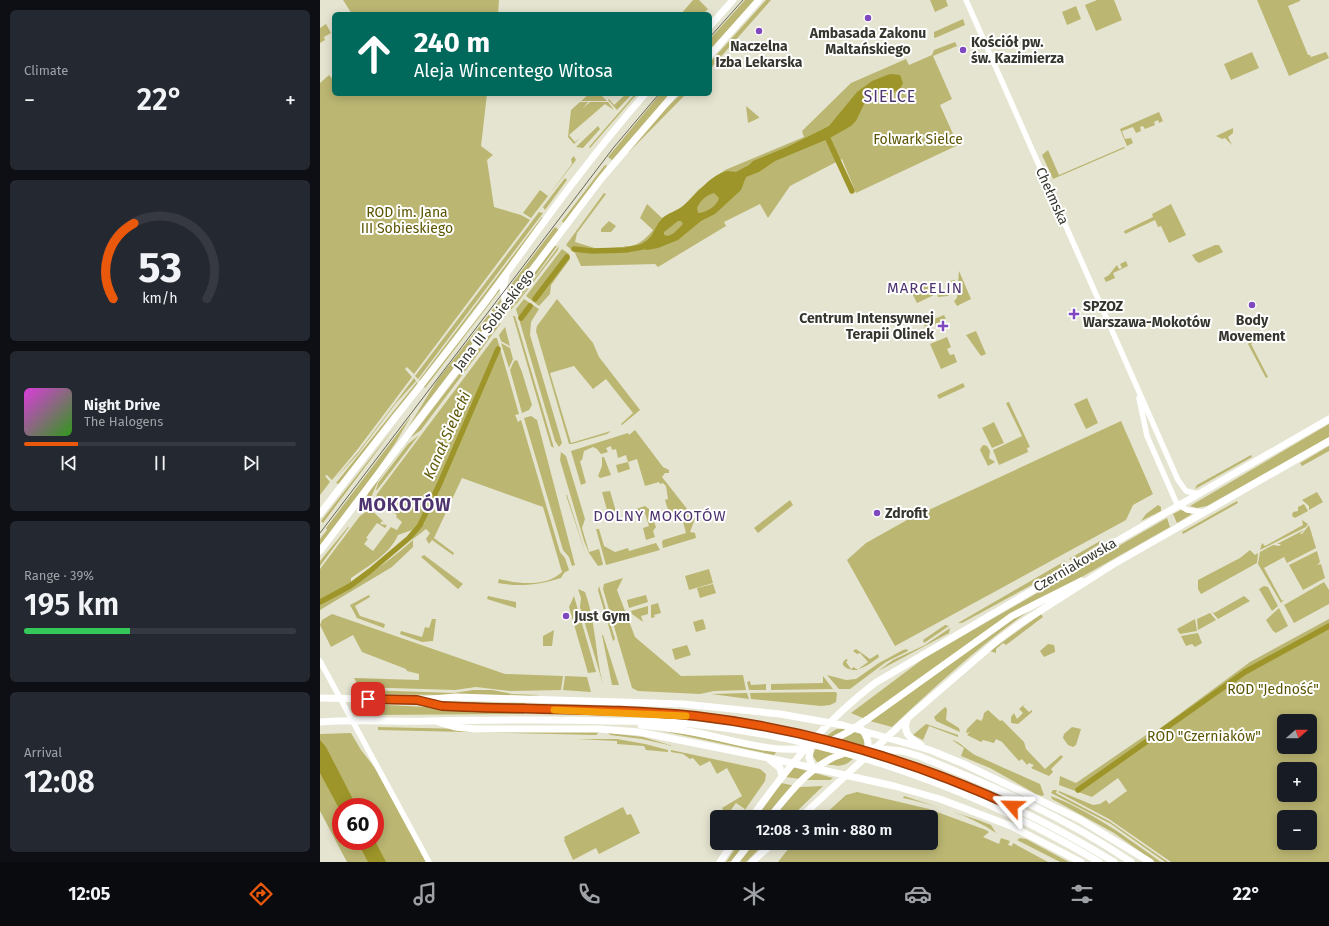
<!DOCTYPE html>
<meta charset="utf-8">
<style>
body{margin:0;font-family:"Fira Sans",sans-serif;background:#242831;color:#f1f3f6;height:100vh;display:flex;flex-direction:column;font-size:15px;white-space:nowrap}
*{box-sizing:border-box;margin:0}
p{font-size:13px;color:#9ea1a6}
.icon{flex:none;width:22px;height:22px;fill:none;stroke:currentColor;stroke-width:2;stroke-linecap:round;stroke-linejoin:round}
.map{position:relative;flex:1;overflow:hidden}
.panel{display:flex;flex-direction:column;gap:10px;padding:10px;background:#0d0f14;width:320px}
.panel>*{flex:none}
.banner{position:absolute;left:12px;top:12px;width:380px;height:84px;border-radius:6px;box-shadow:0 2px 10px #0003;background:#00695c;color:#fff;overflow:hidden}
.needle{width:26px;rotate:70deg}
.controls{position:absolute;left:957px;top:714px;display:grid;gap:8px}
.controls a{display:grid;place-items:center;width:40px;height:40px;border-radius:6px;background:#171b24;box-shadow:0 2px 10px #0003;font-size:20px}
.speed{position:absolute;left:12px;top:798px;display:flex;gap:8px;font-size:20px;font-weight:700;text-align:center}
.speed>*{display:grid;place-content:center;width:52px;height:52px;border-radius:50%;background:#171b24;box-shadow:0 2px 10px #0003;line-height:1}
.speed .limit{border:6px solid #d22;background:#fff;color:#111}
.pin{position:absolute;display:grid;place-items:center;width:34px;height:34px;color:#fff;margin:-17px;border-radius:8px;box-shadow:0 2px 6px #0006}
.me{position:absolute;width:44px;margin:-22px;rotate:295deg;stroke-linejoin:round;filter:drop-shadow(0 0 3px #0008)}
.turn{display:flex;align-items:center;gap:14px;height:84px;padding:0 16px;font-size:18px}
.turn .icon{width:52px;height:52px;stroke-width:2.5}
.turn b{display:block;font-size:28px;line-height:34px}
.big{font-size:30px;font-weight:600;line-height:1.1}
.panel .card{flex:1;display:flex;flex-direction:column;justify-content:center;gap:6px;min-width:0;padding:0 14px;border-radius:6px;background:#242831}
.panel .dial{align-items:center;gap:0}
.dial svg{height:104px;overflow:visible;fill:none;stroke:#363941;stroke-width:7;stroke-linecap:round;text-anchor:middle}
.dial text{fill:#f1f3f6;stroke:none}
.song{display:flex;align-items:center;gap:12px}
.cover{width:48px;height:48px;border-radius:6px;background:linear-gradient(135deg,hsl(300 70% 55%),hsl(110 70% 35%))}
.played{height:4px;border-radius:2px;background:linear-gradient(90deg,#ea580c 20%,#363941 20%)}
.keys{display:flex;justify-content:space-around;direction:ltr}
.heat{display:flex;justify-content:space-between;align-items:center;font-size:22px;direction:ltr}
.charge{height:6px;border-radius:3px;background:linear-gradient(90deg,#34c759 39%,#363941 0)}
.trip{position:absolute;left:390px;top:810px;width:228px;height:40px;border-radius:6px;background:#171b24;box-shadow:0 2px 10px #0003;font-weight:600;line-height:40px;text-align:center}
.tab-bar{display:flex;height:64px;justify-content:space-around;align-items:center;background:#090b0e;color:#9ea1a6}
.tab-bar .icon{width:28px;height:28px}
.tab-bar .selected{color:#ea580c}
.tab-bar b{font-size:18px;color:#f1f3f6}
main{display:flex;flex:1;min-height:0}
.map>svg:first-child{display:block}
</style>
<main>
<section class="panel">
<div class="card"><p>Climate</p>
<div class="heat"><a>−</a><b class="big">22°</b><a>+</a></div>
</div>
<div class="card dial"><svg viewBox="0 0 100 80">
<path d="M14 69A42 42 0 1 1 86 69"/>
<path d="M14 69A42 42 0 0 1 30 11" stroke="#ea580c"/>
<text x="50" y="56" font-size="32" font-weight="700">53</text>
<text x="50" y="72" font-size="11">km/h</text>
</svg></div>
<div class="card">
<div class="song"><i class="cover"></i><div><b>Night Drive</b><p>The Halogens</p></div></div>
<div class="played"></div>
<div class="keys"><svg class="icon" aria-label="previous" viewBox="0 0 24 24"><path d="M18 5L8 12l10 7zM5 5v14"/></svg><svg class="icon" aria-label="pause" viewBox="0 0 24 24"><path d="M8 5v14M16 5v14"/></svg><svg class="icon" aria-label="next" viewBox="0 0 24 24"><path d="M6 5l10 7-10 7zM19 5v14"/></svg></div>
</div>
<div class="card"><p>Range · 39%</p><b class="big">195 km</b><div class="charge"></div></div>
<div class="card"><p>Arrival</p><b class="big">12:08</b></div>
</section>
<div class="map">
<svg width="1009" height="862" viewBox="0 0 1009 862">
<rect width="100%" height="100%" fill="#e5e4d0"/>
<path fill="#bbb672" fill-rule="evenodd" d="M23 0H179L178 14H32Z
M373 0H379L388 9 383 14H361Z
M425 0H435L390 50V39Z
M446 0H451L391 68 392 60Z
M610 0H626L628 6 615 12Z
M777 0H794L802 20 776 31 765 5Z
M937 0H980V1L968 6 988 55H990L991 57 1006 52 1009 58 969 76Z
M756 6 761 19 747 25 742 12Z
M643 19 645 25 615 38 614 37V32Z
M6 24 11 33 4 37 5 40 0 43V28Z
M635 42 637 46 613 56 632 99 620 105 638 145 536 193 522 159 470 186 448 218 440 204 404 222 406 226 338 267 335 264 261 266 255 253 246 245 284 193 286 194 257 233 255 242 278 249 304 247 305 246C316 248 327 238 333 230L320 218 327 204 342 218 364 206 378 190 405 170 484 137 482 131 531 83 586 59 589 65 612 55 614 50Z
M932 52 939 68 911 80 904 64Z
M9 75 14 81V94H167L161 146 173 155 167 160 174 207 201 215 210 220 94 374 87 367 85 369 92 377 37 450 12 480 7 475 5 476 10 482 0 495V83Z
M269 94H276L278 96 281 95 287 101H261Z
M306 94H312L297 110 288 100 289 99 294 105Z
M315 94H317L270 148 269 147Z
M340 94H350L292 160 288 157Z
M361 94H366L309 152 308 150 341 113Z
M260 102H268L263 108 270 102H288L294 110 285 104 249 135 255 142 260 138 254 144 248 137 251 110Z
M426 106 439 117V118L428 123Z
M839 112 843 121 839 123 838 120 834 122 835 125 825 129 823 126 820 127 821 131 816 133 813 127 802 131 805 139 811 138 813 143 807 146 800 129Z
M278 126 280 129 263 148 256 147Z
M913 128V133L908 137 912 145 905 138 902 139 896 136Z
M804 147 805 148 733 179 722 155 728 150 739 175Z
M254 156 256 160 211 218 203 213 220 190 228 196 252 164 251 159Z
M286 165 287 166 244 224 242 221 284 166Z
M245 178 247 180 225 210 223 207Z
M851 204 866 235 849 243 841 226 838 227 835 220 805 234 804 231 833 217 832 214Z
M219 212 223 213 98 379 95 376Z
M222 217 224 218 100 381 99 380Z
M289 221 296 226 291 232H281V229Z
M235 227 239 230 188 297 189 289 193 282Z
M895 245H899L903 252 879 263 876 261 872 255Z
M234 246H237L191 310V304Z
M239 246 238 250 195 306 197 302Z
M242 249 249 254 250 259 231 285 230 294 219 306 206 296Z
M806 261 808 266 793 273 795 278 786 282 784 278 789 275 796 266 797 265 799 269 802 268 800 264Z
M639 271 651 299 637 306 634 301 637 298Z
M635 280 634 295 631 293 628 296 618 297 616 291 619 289 620 293 633 288 630 281Z
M608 282 614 295 597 303 592 293 589 295V291Z
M181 284 180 290 105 388 104 387Z
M181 299 182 305 89 426 118 379Z
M204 299 219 309 211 322 210 335 242 443 239 447 235 441 196 309Z
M237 299 273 343 279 357 320 410 302 425 301 424 313 413 286 379 273 389 254 366 230 373 251 443 291 431 287 434 252 444H249L216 331 217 326Z
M624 315 626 319 605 329 604 323Z
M193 316H195L234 448 231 446Z
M181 323 101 430 90 438 58 481 50 500 47 497 48 493 177 325Z
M185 327 190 346 181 341 179 335Z
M656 331 666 354 661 356 646 335Z
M627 337 631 347 627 349 630 355 634 354 637 362 621 369 610 344Z
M174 338H177L199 414 195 415 198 422 201 420 240 552 245 558 249 570 244 573 241 578C219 585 201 587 178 583L179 579C200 584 226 587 242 572L223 507 142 478 114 538 134 553 133 555 112 540 109 544 106 539 110 533 106 529 93 539V547L72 567 0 610V603C34 585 64 566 93 540L92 538 105 522H99L92 530 78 535C70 554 47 567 31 578V583L0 600V569L40 516 50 509 65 523 62 521 60 524 67 525 65 528 57 523 46 538 48 539 44 544 53 551 71 527 77 530 82 522 76 517 77 515 63 505 55 502 57 494Z
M932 338 934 342 931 344 948 377 946 378 928 344Z
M181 343 190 348 193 359 189 368Z
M197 360 202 372 212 405 209 410 202 413 190 370 194 361Z
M94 378 96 381 76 403 37 455 13 481 39 451Z
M97 382 98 384 73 414 19 484 16 483Z
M643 383 645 387 619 399 617 395Z
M767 398 778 423 766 429 754 404Z
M689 402 710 447 707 448 708 452 679 465 673 450 702 436 686 403Z
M91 416 76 442 48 483 0 546V539L7 530 6 528Z
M211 416 217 420 255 565 252 566 249 557 243 550 204 418Z
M801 421 833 494 813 505 806 520 575 646 527 560 546 543 587 520Z
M674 422 684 443 672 448 662 428Z
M78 423 3 523 1 521Z
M1009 424V437L887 506 877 508 870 506Z
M315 430 343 467 349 470V473H345L342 477 375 519 370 532 375 533 376 538 343 548 342 542 343 540 366 533 360 510 349 513 345 500 348 499 346 486 343 483 340 484 339 482 325 486 317 459 308 462 310 469 298 473 296 465 308 462 306 455 298 458 296 449 292 450 291 446 286 448 288 452 281 454 277 449 273 447 264 451 262 460 260 461 266 483 261 485 251 451 308 433 309 435Z
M99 435 57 490H56L58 483 88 444Z
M664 445 667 446 670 451 669 458 675 462 668 466 660 450 662 446Z
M1009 446V451L982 466 980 463 982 462Z
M241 452 246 456 265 519 262 528 269 552 279 549 283 564 282 565 278 566 269 553 264 541 240 460Z
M931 455 932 457 875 489 877 485Z
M282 457H284L291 475 280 478 278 476 282 466Z
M290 491 297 515 287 510 282 492Z
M997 492 1003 502 989 510V506L982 500Z
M246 495H247L268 561Z
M470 500 473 505 438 533 434 528Z
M917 501 918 503 863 534 862 532Z
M984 504 988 511 975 518 972 516 973 512 978 511V507Z
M838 505 841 507V511L821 521 826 514Z
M325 506 329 509 336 527 333 531 335 537 326 540 323 528 329 526 325 513 315 515 313 510Z
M861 510 872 514 857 523 853 514Z
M847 518 850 527 751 583 714 601 651 641 715 607C663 642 618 684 572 727L550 721 531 713 603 659Z
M982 520 988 524 986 527 940 550 942 543 945 546 983 525Z
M989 525 996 548 967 563 964 557 944 568 962 601 965 599 961 603 938 564 940 552 953 545 959 546 961 544H957L984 530 980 534H982Z
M28 527H29L0 566V561Z
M276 529H279L284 546 295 552 308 548 309 551 336 543 340 550 286 565Z
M780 541H784L753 561 749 559Z
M930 550 935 555 938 553 937 563 881 594 878 589V580L920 558Z
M997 551 1000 562 997 565 1001 564 1005 578 983 590 969 565Z
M104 555 143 584 138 589 101 557Z
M745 561 743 568 642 623H638Z
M389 569 393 583 369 590 365 576Z
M303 578 297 590 315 637 361 676 423 675 426 690 394 691 380 694 318 691 312 688 283 589 284 584Z
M1004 582 1009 590V604L974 623 964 605Z
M393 584 396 593 380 598 377 588Z
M279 586 295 639 293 641 278 590Z
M944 586 948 587 958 606 952 611 939 589Z
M258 589 265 592C276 622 275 654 283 684L260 607 261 598Z
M49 595 50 597 35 606 40 616 65 624 64 628 37 618 30 605Z
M326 595 328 602 309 608 307 600Z
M168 596 196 602V608L167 599Z
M254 596 276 672 268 673 249 607Z
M924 596 930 601 898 619 892 612 894 613Z
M338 603 341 613 334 615 335 617 331 618V605Z
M328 606V614L321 616 323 622 312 614 311 611Z
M959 608 968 626 956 633 953 631 946 620Z
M890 613 896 620 878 630 877 619Z
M12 614 185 674 243 676 241 690 191 691 156 687 135 690 39 687 34 678 99 680V674L87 671 86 669 42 652 33 635 11 647 0 625 2 620Z
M721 614 723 617 686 645 683 643 676 649V653L670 651Z
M112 619H116L113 641 102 642 80 634 81 631 102 637 105 627 109 628Z
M383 619 386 629 376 632 373 622Z
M875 619 877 631 860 634 857 629Z
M1009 619V862H851L789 819 738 792 739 791 773 805 780 804 786 800 789 804 807 791 798 778 772 797 739 785 740 776 756 783 829 733 831 735 930 662ZM964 721H990V747H964ZM964 769H990V795H964ZM964 817H990V843H964Z
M625 625 629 626 604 643 603 640Z
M630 628 629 633 558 671 573 660 605 645Z
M234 630 232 646H223V636Z
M878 633 882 643 875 647 872 644 866 646 861 636Z
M282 635H283L299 685H292Z
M728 644 734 645 735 650V652L724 657 720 651Z
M367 645 371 655 355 660 352 649Z
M536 649 550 659 558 654 559 657C550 664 533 677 523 665V662L526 659 528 660 526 662 531 669 534 667 537 670 548 662 540 653 537 654 533 651Z
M587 649 588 651 566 662 530 689H519L507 675 526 680 536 679 559 663 583 650Z
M245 676 267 677 271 692 243 690Z
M503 676 513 689 451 690V684L503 683Z
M430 681 431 685 446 684V690H429L427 682Z
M44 690 134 693 153 690H172L192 694 220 695 209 696 43 694Z
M427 693 429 699 391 694Z
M430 693 515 692 517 693 516 702 510 705 501 706 431 699Z
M131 702 198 703H205V705Z
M706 703 703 706 709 712 712 710V712L698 724 691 723V717L694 713 697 719 703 713 699 709Z
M34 704H42L47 715 34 713 31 707Z
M47 704 204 712V714L52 715Z
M625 707 627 709 626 720 639 728 640 732 616 721 614 717Z
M668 710 680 721 682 720 704 742 706 749 725 769 741 755 743 757 731 769 733 772 729 776 711 768 714 765 709 763 707 765 702 759 699 761 682 742 676 739 674 743 663 740 661 742 647 735 650 732 646 733 647 729 657 719 661 721 663 718 664 713Z
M606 724 638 735V737L609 726 603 740 593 735Z
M58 727 279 732 276 735 58 730Z
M752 727 761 729 756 745 753 747 748 745 743 738 744 734Z
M328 728 344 730 456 752 454 755Z
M517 729H524L542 733 546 746C525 767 526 769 497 762L493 756C494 747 508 733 517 729Z
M31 733 41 750 59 773 106 862H27L0 811V734ZM21 807H55V841H21Z
M288 733 323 737 353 746 322 739 290 735Z
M256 739H297L325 744 348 750V752L326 750 324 746 297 744V741Z
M632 740C641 742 646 750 655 755L720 784 724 795 722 796 716 794 670 768 641 756 644 748Z
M351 750 440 769 446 774 445 781 420 817 425 809 416 803 408 814H405L402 808 422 796 407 768 397 774 390 761 380 766 373 758 370 759 363 754 351 752Z
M473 767 513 778 510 780H487L466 777Z
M461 783 481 787 503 786 471 817H437Z
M733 790H737L736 793 789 821 848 862H845L791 824 731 793Z
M537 792 609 809 666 830 669 832 663 837 679 844 681 838 690 841 688 845 692 846 693 843 728 862H458L473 843H611V817H502L526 795Z
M584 796 658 820 671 825 676 833C650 815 615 805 583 798Z
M731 796C771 811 806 837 841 862H835L794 833 732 799Z
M303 807 307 815 311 814 320 833 279 854 276 848 253 860 244 840 245 839 244 837Z
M700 838 706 839 749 862H740L697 840Z
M419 843H445L426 862 412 861 406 862Z"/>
<path fill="#9d9529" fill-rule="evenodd" d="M570 74 580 75 583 83 580 89 562 98 544 104 536 121 531 126 508 139 455 161 439 172 426 177 421 190 395 214 381 221 358 240 338 248 327 250 320 247 319 245C335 238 332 230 341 220 346 213 358 211 364 205 377 194 390 175 407 171 411 171 413 172 416 172L429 165 433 161 467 147 509 126 537 92 552 81ZM394 193 399 198C397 206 386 213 378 213L377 208C380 201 386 195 394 193ZM358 221H361L363 224 354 233 348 236 344 235V232Z
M0 740 6 747 37 807H21V812L0 773Z
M37 841H55L66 862H48Z"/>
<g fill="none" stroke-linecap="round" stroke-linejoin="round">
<path stroke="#9d9529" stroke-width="5.5" d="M503 135 505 134 508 139 532 191
M254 249 272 251 306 250 327 246
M215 299 247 257
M201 318 210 306
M0 602 30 586 50 571 89 538 100 525 120 483 178 349
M758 790 925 672 1009 626"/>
<path stroke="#fff" stroke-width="5.5" d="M646 0 858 480 866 491 878 494
M819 398 827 436 856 502 867 510 884 512
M0 661 109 862"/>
<path stroke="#fff" stroke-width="7" d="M390 26 413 0
M390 55 439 0
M186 275 183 288 186 305
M0 514C55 442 112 372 167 300 218 230 268 159 325 94
M0 551 281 179 354 94
M0 698 97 700 116 705 144 707C221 710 299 708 375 716 524 732 667 784 794 862
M100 700 136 697 363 704 460 714 522 725 610 750 644 764 759 819 830 862
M587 720C582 733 591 739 601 745
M0 722C36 719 73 722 109 721 169 720 228 719 287 721 315 721 344 721 372 724 516 739 655 788 779 862
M118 722 135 727 155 729H279L319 732 458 760 574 786 620 799 691 826 761 862
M321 725C338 727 356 729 373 732 407 738 451 754 486 748
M542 730C549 738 550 746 545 755
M509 742 528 732 548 719 692 616 761 581
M491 743 489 758 493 768
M553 748 582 751 599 756C673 786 745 817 811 862
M450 760 460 768 462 776
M432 817C468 767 505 721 555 683L783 549 1009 419
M450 817C471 791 492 763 525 753
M481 817 591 715 678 640 701 623 792 565 1009 441
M400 862 413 843
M415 862 430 843
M432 862 453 843"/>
<path stroke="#67665b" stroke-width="1" d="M390 37 423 0
M0 533 294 147 339 94"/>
</g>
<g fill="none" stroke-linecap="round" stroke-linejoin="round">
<defs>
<path id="route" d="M48 699 97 700 122 706 144 707C221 710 299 708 376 716 486 729 592 760 692 806"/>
</defs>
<use href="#route" stroke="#983908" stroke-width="10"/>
<use href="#route" stroke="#ea580c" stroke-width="7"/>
<path stroke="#f59e0b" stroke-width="7" d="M234 710 366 716"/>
</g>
<g fill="#8048bf" stroke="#fff" stroke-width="1.5">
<circle cx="548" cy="18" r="4"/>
<circle cx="439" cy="31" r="4"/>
<circle cx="643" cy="50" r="4"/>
<circle cx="932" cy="305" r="4"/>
<path d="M752 308h4v4h4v4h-4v4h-4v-4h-4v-4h4z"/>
<path d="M621 320h4v4h4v4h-4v4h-4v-4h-4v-4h4z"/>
<circle cx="557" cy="513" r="4"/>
<circle cx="246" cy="616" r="4"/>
</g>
<g text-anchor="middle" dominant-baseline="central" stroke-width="4" stroke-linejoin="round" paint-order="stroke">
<g font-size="14" font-weight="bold" fill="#36362e" stroke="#fff" text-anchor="start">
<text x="548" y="33" text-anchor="middle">Ambasada Zakonu<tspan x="548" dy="16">Maltańskiego</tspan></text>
<text x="651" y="42">Kościół pw.<tspan x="651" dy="16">św. Kazimierza</tspan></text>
<text x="439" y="46" text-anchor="middle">Naczelna<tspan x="439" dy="16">Izba Lekarska</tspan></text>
<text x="763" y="306">SPZOZ<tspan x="763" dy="16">Warszawa-Mokotów</tspan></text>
<text x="614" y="318" text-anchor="end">Centrum Intensywnej<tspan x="614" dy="16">Terapii Olinek</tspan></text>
<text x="932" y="320" text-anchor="middle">Body<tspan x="932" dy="16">Movement</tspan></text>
<text x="565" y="513">Zdrofit</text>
<text x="254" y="616">Just Gym</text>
</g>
<g font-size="14" fill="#5b5502" stroke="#fff">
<text x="598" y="139">Folwark Sielce</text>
<text x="87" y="212">ROD im. Jana<tspan x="87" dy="16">III Sobieskiego</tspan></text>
<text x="953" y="689">ROD "Jedność"</text>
<text x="884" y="736">ROD "Czerniaków"</text>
</g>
<g font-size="14" fill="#36362e" stroke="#fff">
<text transform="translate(732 196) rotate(66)">Chełmska</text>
<text transform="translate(174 320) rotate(-53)">Jana III Sobieskiego</text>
<text transform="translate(755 565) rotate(-30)">Czerniakowska</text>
</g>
<g font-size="15" letter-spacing="1" fill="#4e346f" stroke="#fff">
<text x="605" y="288">MARCELIN</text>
<text x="340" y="516">DOLNY MOKOTÓW</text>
</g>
<g font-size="15" font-style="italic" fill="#5e5806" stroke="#fff">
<text transform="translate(127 435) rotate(-66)">Kanał Sielecki</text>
</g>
<g font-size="16" letter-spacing="1" fill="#4e346f" stroke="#fff">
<text x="570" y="96">SIELCE</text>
</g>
<g font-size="18" font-weight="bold" letter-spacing="1" fill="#4e346f" stroke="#fff">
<text x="85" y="505">MOKOTÓW</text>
</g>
</g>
</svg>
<div class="controls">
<a><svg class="needle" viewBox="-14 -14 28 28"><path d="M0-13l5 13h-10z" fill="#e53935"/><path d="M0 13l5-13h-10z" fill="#9ea1a6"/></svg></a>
<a>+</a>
<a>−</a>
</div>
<div class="speed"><div class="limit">60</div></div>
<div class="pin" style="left:48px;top:699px;background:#d93025"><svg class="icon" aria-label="arrive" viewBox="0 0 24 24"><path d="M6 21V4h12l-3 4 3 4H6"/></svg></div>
<svg class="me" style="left:692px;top:806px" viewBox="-20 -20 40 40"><path d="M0-17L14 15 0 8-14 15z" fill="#ea580c" stroke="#fff" stroke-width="4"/></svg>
<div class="trip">12:08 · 3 min · 880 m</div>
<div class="banner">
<div class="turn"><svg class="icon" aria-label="ahead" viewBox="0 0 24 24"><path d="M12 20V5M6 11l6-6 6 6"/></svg><div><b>240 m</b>Aleja Wincentego Witosa</div></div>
</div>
</div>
</main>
<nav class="tab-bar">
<b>12:05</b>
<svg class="icon selected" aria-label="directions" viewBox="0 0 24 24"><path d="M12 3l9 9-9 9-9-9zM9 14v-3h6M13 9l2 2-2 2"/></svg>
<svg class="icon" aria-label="music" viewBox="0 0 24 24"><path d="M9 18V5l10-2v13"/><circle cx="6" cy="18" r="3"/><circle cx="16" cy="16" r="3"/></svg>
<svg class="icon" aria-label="phone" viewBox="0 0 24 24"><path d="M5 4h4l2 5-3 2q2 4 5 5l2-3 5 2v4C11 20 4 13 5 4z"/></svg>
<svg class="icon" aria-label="climate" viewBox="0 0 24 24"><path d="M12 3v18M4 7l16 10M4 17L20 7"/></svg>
<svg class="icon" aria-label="car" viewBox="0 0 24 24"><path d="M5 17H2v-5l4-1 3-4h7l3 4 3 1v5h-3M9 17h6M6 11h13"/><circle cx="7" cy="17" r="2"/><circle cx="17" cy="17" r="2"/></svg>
<svg class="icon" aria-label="filters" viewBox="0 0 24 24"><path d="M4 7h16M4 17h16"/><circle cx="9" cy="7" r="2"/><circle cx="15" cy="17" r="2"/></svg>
<b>22°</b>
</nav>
